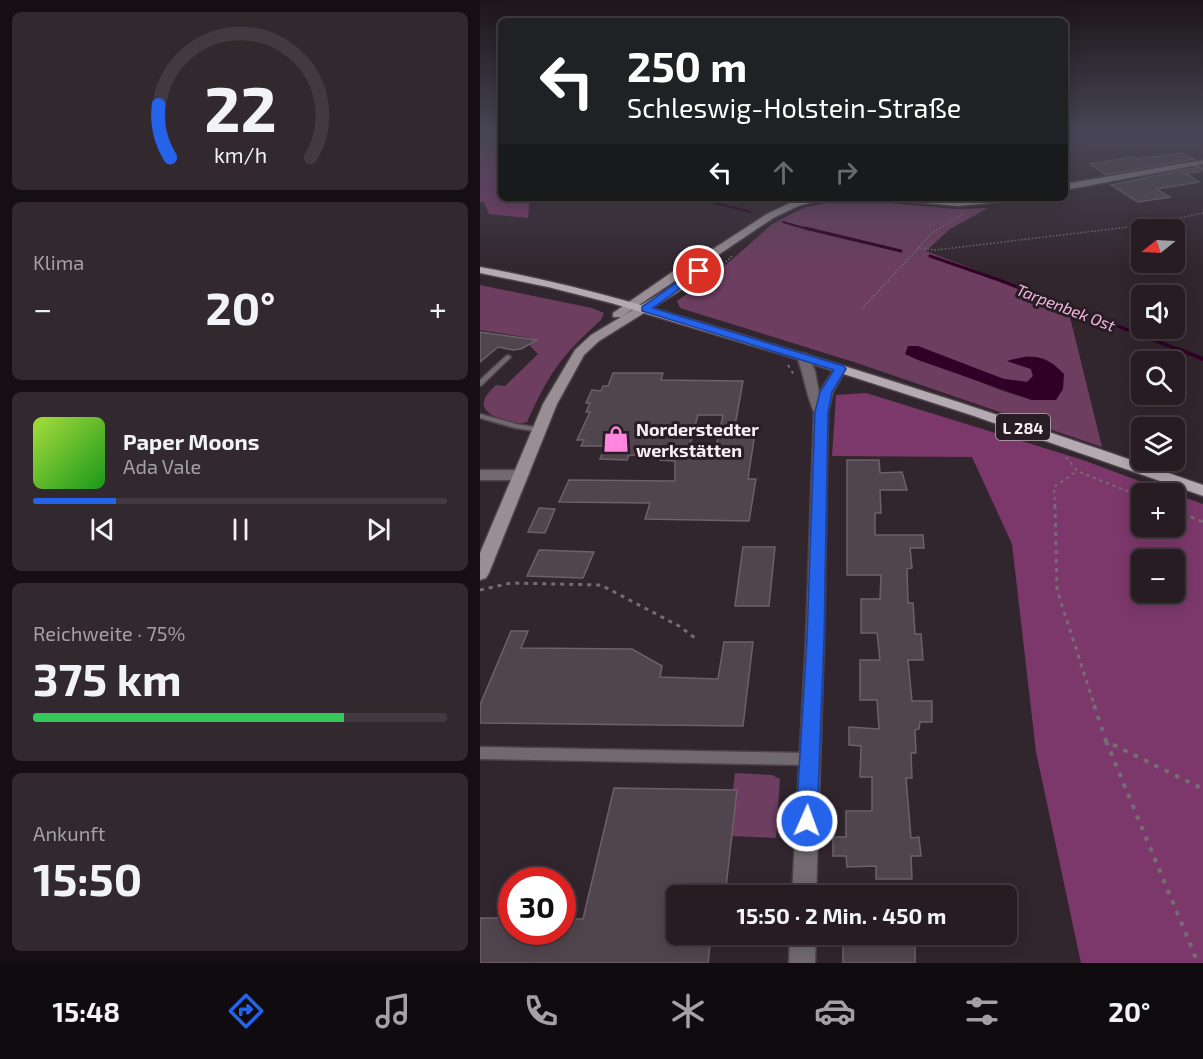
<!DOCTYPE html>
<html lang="de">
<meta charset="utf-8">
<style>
body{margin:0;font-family:"Exo 2",sans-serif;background:#32292f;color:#f1f3f6;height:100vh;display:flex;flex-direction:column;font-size:22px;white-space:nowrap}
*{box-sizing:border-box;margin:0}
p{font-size:20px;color:#a4a1a5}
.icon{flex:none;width:33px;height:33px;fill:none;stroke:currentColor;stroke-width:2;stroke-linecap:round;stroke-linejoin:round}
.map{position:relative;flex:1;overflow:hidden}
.drawer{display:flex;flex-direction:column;gap:12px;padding:12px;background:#150f13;width:480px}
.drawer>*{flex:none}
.banner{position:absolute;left:18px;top:18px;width:570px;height:183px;border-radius:9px;box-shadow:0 3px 15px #0003,0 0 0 2px #423a40;background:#202124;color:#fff;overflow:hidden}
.needle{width:39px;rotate:252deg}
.tools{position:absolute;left:651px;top:219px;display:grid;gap:12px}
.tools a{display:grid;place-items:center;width:54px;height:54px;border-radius:9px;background:#261c22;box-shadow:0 3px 15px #0003,0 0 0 2px #423a40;font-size:30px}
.speed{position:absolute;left:18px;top:867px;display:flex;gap:12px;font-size:30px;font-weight:700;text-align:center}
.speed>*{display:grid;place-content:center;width:78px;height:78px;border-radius:50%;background:#261c22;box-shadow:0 3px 15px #0003,0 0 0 2px #423a40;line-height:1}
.speed .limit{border:9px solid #d22;background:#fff;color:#111}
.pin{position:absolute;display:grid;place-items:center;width:51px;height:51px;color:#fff;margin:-26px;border:3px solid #fff;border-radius:50%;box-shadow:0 2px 6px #0007}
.me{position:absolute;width:66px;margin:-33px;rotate:2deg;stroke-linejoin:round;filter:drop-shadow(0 0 4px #0008)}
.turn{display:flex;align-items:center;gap:21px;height:126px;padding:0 30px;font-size:27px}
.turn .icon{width:78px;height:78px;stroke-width:2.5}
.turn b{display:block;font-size:42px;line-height:51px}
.lanes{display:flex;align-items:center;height:57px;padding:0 30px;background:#0003;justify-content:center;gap:30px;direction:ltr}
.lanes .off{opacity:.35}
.big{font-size:45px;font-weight:700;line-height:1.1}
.drawer .tile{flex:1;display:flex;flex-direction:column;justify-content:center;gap:9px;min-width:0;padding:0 21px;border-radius:9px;background:#32292f}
.drawer .dial{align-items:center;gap:0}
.dial svg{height:156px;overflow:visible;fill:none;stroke:#423a40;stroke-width:7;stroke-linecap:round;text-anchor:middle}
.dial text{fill:#f1f3f6;stroke:none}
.song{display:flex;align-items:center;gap:18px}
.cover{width:72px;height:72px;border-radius:9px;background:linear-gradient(135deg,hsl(80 70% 55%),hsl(120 70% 35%))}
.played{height:6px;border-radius:3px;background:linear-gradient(90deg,#2563eb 20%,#423a40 20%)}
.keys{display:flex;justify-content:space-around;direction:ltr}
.heat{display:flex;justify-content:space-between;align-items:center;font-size:33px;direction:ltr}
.charge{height:9px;border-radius:4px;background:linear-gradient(90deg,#34c759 75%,#423a40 0)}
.trip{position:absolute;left:186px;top:885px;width:351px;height:60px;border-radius:9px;background:#261c22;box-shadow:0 3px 15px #0003,0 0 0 2px #423a40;font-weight:700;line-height:60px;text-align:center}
.menu{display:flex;height:96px;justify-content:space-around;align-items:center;background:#0f0b0e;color:#a4a1a5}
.menu .icon{width:42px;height:42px}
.menu .on{color:#2563eb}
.menu b{font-size:27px;color:#f1f3f6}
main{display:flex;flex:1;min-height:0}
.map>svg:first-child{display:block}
</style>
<main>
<section class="drawer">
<div class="tile dial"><svg viewBox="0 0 100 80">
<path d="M14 69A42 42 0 1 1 86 69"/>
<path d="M14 69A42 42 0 0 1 8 42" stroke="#2563eb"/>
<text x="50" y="56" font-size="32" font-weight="700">22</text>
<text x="50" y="72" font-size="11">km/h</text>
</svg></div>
<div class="tile"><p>Klima</p>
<div class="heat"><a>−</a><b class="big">20°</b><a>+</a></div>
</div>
<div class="tile">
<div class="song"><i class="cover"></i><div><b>Paper Moons</b><p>Ada Vale</p></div></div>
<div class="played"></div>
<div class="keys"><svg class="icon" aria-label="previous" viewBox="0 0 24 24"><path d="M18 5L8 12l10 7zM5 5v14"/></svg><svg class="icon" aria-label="pause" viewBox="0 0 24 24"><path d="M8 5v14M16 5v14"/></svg><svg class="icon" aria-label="next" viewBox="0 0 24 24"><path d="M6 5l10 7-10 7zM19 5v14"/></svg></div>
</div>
<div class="tile"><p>Reichweite · 75%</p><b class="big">375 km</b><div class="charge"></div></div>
<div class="tile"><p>Ankunft</p><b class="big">15:50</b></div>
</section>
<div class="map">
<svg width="723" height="963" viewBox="0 0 723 963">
<rect width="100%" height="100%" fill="#32262e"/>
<path fill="#6d3e60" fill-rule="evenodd" d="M376 200 475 209 508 208 470 229 446 251 587 305 622 447 377 363 200 308 197 301 239 271 291 225 313 213 326 207 358 201ZM425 353 524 379 547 382 553 376 551 369 528 361 548 356 576 400H552L523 391Z
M0 285 112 308 124 313 121 320C81 356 69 373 47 422 36 426 7 418 4 406 2 398 11 390 16 385L25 386 58 354 50 346 51 338 0 330Z
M255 773 292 775 300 779 296 838 252 836 257 790H253Z"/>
<path fill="#7c386b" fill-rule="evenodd" d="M18 141 21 143V198H50L48 218 9 214 4 202H0V143Z
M386 393 603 460 694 494H662V526H694V494L723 504V963H601L556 752 532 544 492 457 352 456 356 395ZM662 560H694V592H662Z"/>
<path fill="#300026" d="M428 346H438L524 379 547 382 553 376 551 369 527 361C553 354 565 354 584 374L583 389 576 400H552L438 360 425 354Z"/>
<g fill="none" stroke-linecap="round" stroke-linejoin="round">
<path stroke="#300026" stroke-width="2" d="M167 198 200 201 219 199 271 212
M303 222 331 230"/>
<path stroke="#300026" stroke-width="3" d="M325 228 421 251
M450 256 519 280 702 351"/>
<path stroke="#300026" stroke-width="4" d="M698 349 723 359"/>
</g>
<path fill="#51454d" stroke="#6d6069" stroke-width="1.5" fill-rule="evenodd" d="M703 153 714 159 626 175 610 164 653 157 656 159Z
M712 168 719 172 705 173 719 182 676 189 690 197 658 202 631 185Z
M0 332 57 340 41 349 33 350 18 347 0 362Z
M133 373H183L181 380 263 381 255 426H276L268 479H276L269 521 165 519 170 503 79 502 89 480 195 481V461L180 460 182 455H149L147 460 120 459 125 446H101L104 440H97L110 412H106L110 403H106L112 390 121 391 123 386H128ZM218 415H243L234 456H207Z
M367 460H399L400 473 422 472 427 490H400L401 513H395V535H443L444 548H430L432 568 427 569 428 603H433L435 634H441L443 660H428L432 701H452V722H440L439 729 435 730 436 753H431L432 778H426L431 838 439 837 441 856H431L432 879H396V866L367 867 366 856H353V837H366V811H392V777H380L381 746 369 745V727L399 729 397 700H380V660H400L397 633H381V599H400L401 575H367Z
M59 508 75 509 65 533 48 532Z
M263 547H295L289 606H255Z
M59 550 114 552 103 578 47 576Z
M31 631H48L41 648 152 649 182 666 180 677 238 679 244 642H273L263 726 0 723V705Z
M134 788 257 790 245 896H196V934H231L228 963H0V918H32V932H82V919H103Z
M363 934H405V946H435V963H363Z"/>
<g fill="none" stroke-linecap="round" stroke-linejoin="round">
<defs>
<path id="service" d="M710 163H714L723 168V171L710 165Z
M28 355 31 357 30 358 2 385 0 386V380L26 356Z
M0 414 36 424 61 428 65 430 61 432 35 428 0 418Z
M0 747 329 753 333 755 335 759 333 763 329 765 0 759Z"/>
<path id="minor" d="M323 353 327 354 335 371 339 393 356 366 360 365 366 369 353 392 348 412 344 639 336 896H312L326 639 334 412C326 394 324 375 317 357Z
M0 470H42L49 475 42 480H0Z
M310 934H336L335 963H309Z"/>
<path id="secondary" d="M723 160V164L585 190V184Z
M331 198H348L318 206 293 218 238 255 224 273 209 285 119 341 104 355 77 404 9 573 6 578 0 580V553L63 404 95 350 111 335 201 281 220 264 141 317H133V313L201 266 230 251 287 214 312 202Z
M420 198 478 200 532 198 528 201 478 206 424 201Z"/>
<path id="primary" d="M0 267C100 285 197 315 295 345 439 388 581 435 723 485V496L491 415 320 360 131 303 68 287 0 273Z"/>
</defs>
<use href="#service" stroke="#4e424a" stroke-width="3"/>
<use href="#minor" stroke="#4e424a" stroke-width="3"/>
<use href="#secondary" stroke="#4e424a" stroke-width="3"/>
<use href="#primary" stroke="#4e424a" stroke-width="3"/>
<path stroke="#766c73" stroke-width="1.5" stroke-dasharray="1.5 2" stroke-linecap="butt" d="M353 200 413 201
M437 248 456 250 665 225 723 213
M236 272 253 255
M382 309 452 233 484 213"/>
<path stroke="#766c73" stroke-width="2" stroke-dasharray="3 4" stroke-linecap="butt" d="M308 365 314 375
M586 457 597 471 662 497
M575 507 574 487 597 471"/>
<path stroke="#766c73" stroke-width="3" stroke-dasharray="4 5" stroke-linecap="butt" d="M575 505 577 590 615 707
M694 510 723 522
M0 590 31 583 121 585 199 626 215 638"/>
<path stroke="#766c73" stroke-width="4" stroke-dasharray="4.5 7" stroke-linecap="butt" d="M614 705 626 741 723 789
M626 741 718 963"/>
<use href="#service" fill="#706a6e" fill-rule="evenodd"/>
<use href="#minor" fill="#706a6e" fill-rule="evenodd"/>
<use href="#secondary" fill="#988e94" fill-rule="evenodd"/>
<use href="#primary" fill="#b6aab2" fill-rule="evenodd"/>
</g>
<linearGradient id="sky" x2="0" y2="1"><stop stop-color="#1c1519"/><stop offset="0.5" stop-color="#494757"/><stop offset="1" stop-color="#494757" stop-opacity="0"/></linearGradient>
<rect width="723" height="270" fill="url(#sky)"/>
<path fill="#2563eb" stroke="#184099" stroke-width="1.5" d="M216 269 224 271 173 308 364 366 366 369 352 392 348 412 344 639 337 821 334 829 327 832 319 829 316 821 327 639 335 412 340 392 354 370 162 311V307Z"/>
<defs>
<symbol id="shop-bare" viewBox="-9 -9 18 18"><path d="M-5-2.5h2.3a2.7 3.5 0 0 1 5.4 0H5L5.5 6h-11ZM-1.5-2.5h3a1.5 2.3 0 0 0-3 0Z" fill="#ff85df" stroke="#281d24" stroke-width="2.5" paint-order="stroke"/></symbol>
</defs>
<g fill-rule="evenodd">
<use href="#shop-bare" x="117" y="420" width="38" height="38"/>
</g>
<g text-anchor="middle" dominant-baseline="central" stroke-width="6" stroke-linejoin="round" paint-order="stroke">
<g font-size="16" font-style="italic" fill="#f5b8e2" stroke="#281d24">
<text transform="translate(586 307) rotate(21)">Tarpenbek Ost</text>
</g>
<rect fill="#281d24" stroke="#b9b0b6" stroke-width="1.5" x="516" y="414" width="54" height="26" rx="4.5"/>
<g font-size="16" font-weight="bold" fill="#f7eff4">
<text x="543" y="427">L 284</text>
</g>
<g font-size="18" font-weight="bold" fill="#f7eff4" stroke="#281d24" text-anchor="start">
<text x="156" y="429">Norderstedter<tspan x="156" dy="21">werkstätten</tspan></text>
</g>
</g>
</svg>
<div class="tools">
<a><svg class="needle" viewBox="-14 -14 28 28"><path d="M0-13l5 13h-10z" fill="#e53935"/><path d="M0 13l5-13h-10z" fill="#a4a1a5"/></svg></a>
<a><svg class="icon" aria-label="sound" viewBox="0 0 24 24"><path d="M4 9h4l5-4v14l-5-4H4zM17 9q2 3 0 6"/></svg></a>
<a><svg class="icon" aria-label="search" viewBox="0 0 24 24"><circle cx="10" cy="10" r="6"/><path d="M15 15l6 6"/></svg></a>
<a><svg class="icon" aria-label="layers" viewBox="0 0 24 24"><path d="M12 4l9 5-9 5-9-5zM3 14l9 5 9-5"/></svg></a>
<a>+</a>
<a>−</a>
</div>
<div class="speed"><div class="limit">30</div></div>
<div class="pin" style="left:219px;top:271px;background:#d93025"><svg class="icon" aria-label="arrive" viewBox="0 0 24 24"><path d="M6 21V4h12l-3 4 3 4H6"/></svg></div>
<svg class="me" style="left:327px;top:821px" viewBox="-20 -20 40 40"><circle r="17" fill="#2563eb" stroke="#fff" stroke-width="3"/><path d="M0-11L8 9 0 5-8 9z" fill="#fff"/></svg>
<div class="trip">15:50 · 2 Min. · 450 m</div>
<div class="banner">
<div class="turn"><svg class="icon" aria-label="left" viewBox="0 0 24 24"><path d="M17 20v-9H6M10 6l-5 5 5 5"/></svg><div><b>250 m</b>Schleswig-Holstein-Straße</div></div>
<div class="lanes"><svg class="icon" aria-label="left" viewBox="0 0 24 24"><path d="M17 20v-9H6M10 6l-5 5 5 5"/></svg><svg class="icon off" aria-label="ahead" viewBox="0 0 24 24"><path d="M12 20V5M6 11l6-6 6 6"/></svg><svg class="icon off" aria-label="right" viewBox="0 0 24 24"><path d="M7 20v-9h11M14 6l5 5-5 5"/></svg></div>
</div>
</div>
</main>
<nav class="menu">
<b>15:48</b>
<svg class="icon on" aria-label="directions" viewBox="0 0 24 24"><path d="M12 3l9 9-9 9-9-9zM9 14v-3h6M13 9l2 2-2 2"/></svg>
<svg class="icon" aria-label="music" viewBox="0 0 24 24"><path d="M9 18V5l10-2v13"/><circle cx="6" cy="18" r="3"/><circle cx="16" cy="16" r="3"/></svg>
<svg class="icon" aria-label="phone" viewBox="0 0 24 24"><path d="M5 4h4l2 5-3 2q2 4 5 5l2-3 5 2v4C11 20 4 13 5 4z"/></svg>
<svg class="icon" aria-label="climate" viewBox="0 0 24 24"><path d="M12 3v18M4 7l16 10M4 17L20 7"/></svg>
<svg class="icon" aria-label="car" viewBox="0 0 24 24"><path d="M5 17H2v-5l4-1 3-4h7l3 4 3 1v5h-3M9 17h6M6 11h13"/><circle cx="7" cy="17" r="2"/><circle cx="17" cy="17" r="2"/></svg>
<svg class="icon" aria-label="filters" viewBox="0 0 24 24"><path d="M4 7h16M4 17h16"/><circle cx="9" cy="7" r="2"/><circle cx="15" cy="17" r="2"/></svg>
<b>20°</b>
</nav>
